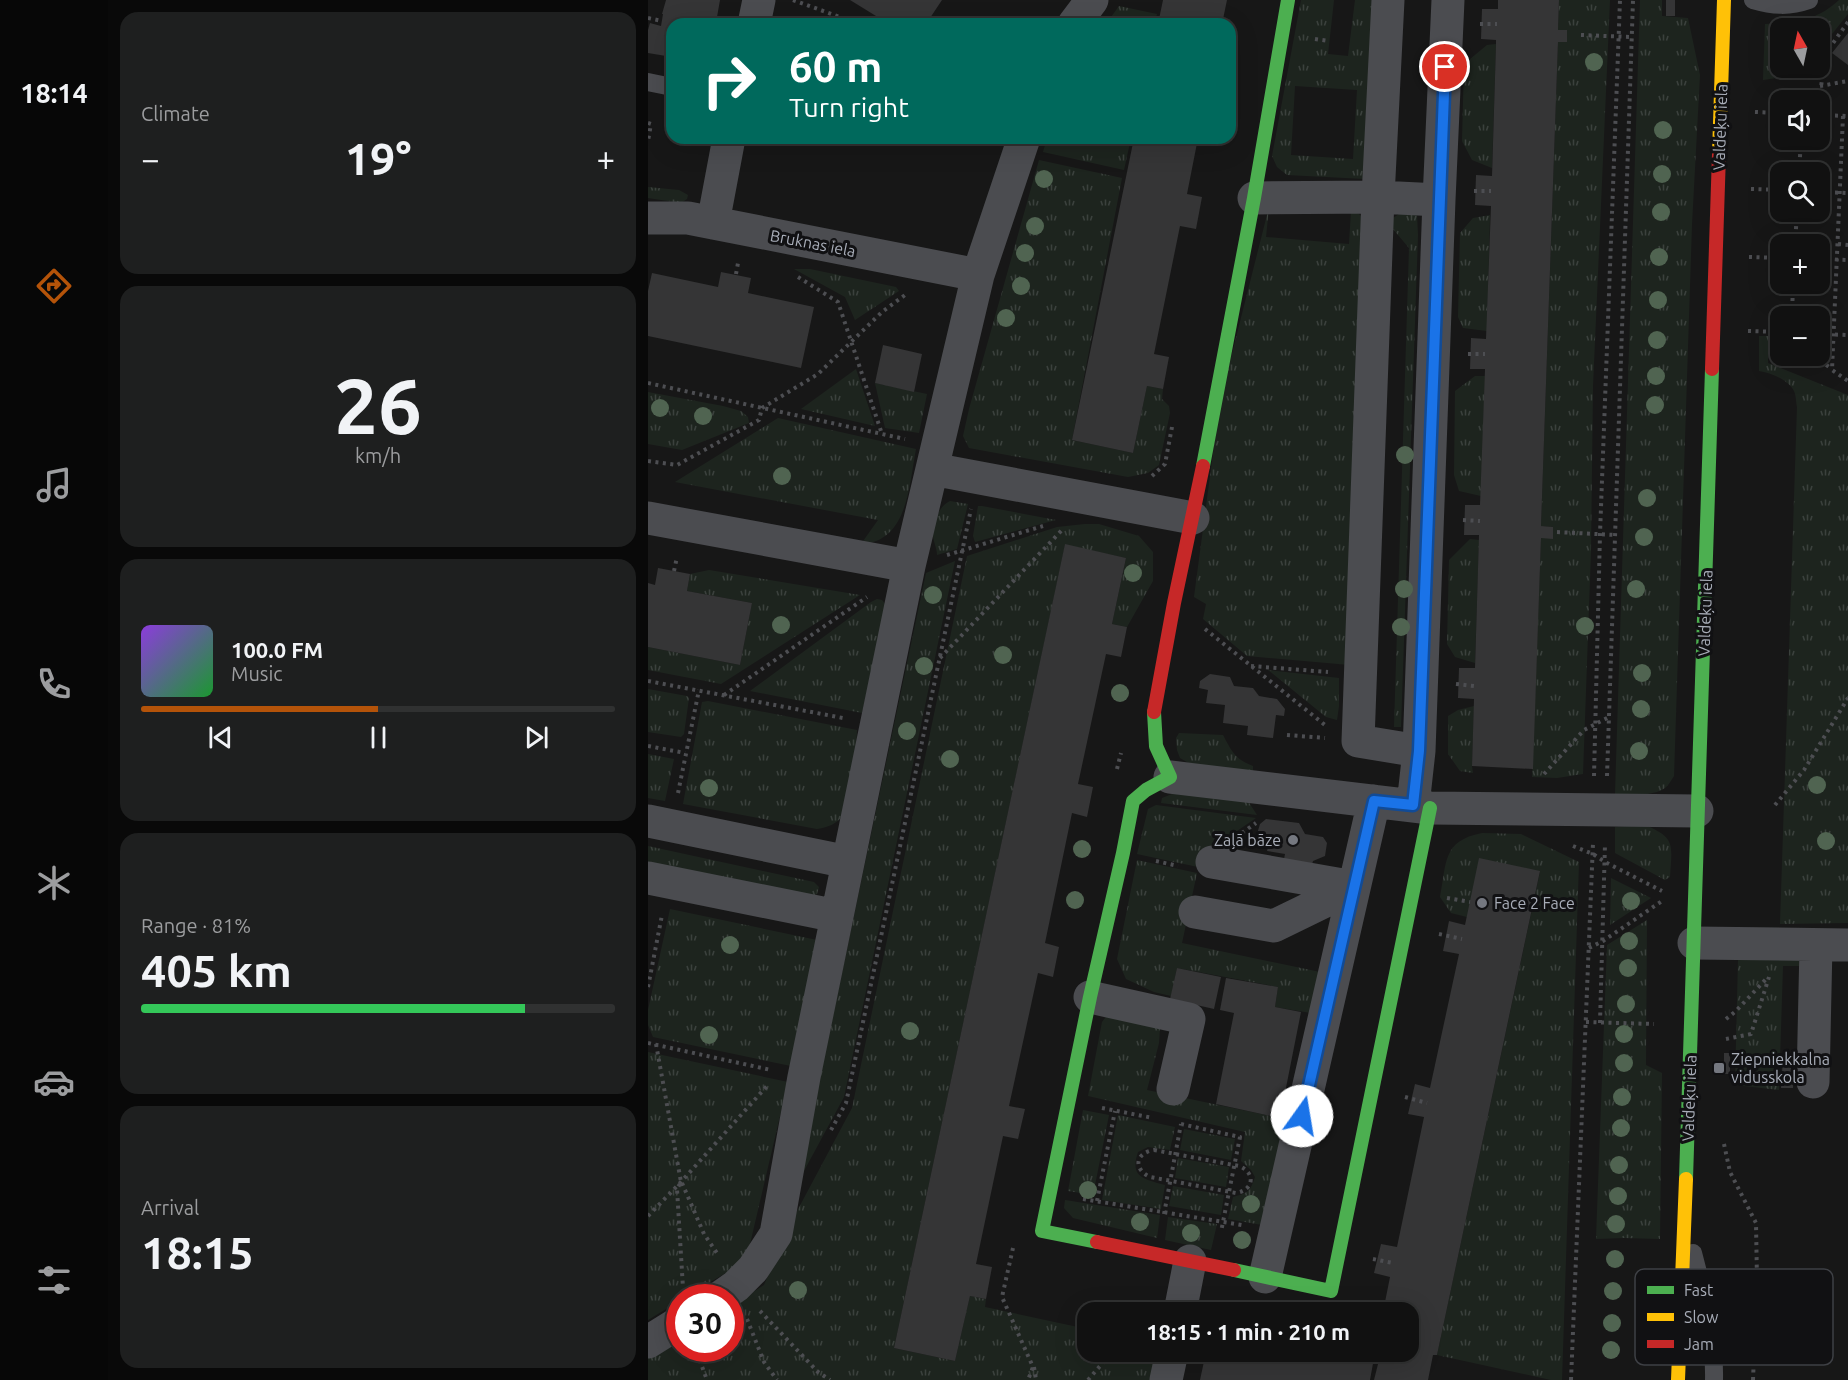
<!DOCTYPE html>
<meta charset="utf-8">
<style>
body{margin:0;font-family:Ubuntu,sans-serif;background:#1e1f1f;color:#f1f3f6;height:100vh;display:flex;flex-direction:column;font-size:22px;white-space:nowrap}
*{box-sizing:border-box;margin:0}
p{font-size:20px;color:#9c9d9f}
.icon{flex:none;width:33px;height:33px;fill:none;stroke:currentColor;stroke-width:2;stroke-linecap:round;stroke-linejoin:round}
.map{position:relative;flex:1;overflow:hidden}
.drawer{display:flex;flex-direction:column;gap:12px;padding:12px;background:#090909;width:540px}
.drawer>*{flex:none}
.top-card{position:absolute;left:18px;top:18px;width:570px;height:126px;border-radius:18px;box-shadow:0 6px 24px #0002,0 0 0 2px #303131;background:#00695c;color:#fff;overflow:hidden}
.needle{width:39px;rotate:351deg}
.controls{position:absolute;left:1122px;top:18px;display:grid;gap:12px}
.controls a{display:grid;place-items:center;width:60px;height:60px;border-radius:12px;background:#111;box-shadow:0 6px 24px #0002,0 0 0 2px #303131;font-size:30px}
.speed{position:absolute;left:18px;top:1284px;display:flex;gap:12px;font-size:30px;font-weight:700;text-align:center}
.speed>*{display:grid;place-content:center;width:78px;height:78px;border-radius:50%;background:#111;box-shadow:0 6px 24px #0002,0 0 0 2px #303131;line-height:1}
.speed .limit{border:9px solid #d22;background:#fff;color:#111}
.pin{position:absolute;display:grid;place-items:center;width:51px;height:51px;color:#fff;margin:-26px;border:3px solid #fff;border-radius:50%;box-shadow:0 2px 6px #0007}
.me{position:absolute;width:66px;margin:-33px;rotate:13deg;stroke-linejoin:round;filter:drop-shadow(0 0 4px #0008)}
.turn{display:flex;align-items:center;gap:21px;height:126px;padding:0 24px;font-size:27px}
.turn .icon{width:78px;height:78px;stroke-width:2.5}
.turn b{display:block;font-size:42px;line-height:51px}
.big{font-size:45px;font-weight:600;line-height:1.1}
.drawer .widget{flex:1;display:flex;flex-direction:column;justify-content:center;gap:9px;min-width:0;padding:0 21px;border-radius:18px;background:#1e1f1f}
.drawer .dial{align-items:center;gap:0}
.dial b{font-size:78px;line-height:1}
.song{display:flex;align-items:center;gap:18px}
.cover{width:72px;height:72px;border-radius:9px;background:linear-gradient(135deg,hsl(270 70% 55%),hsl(130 70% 35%))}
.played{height:6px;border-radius:3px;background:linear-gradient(90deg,#b45309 50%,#303131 50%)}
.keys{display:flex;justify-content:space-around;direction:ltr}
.heat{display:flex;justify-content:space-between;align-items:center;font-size:33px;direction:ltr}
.charge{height:9px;border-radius:4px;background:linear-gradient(90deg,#34c759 81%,#303131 0)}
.trip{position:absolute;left:429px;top:1302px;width:342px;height:60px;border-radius:18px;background:#111;box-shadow:0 6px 24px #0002,0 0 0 2px #303131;font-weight:600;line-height:60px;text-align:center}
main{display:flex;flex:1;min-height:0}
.dock{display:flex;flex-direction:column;width:108px;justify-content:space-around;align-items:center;background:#070707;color:#9c9d9f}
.dock .icon{width:42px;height:42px}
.dock .active{color:#b45309}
.dock b{font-size:27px;color:#f1f3f6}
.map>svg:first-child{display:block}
</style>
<main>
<nav class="dock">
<b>18:14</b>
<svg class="icon active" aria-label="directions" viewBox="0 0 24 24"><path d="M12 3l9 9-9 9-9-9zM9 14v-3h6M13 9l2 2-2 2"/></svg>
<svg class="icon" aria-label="music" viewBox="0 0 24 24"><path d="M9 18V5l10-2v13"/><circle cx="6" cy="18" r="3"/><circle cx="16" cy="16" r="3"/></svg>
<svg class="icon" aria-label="phone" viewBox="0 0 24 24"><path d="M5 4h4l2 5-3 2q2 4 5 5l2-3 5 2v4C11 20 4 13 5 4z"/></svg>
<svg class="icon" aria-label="climate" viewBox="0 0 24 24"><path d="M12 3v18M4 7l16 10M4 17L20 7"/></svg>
<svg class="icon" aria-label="car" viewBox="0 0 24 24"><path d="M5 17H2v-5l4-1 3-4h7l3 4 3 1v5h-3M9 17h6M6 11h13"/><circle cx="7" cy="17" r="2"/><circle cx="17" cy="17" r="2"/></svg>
<svg class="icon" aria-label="filters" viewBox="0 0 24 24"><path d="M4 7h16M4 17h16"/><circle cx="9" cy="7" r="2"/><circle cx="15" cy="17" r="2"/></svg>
</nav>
<section class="drawer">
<div class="widget"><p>Climate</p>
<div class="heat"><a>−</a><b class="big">19°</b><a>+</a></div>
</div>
<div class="widget dial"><b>26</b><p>km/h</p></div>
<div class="widget">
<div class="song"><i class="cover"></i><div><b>100.0 FM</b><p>Music</p></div></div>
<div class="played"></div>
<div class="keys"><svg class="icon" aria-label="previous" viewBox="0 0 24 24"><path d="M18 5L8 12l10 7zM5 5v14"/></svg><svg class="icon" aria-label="pause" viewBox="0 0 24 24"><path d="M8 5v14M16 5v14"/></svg><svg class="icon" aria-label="next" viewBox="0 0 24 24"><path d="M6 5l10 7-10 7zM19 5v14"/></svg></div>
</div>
<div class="widget"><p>Range · 81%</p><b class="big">405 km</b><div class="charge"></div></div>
<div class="widget"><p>Arrival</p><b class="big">18:15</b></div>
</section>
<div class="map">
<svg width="1200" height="1380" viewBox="0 0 1200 1380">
<defs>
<pattern id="grass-tufts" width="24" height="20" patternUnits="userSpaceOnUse" patternTransform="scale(1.5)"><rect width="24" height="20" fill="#1d241e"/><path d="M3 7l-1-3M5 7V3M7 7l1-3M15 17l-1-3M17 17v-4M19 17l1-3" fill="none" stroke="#3b413d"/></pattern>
</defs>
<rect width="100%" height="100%" fill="#171717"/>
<path fill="url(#grass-tufts)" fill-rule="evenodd" d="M653 0H686L680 54 700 56 707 0H725L717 179 639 175 629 167 624 156ZM647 86 709 90 705 159 643 155Z
M911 0H962L945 386 943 551 935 774 909 778 884 777 893 538H905V527L893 526 910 42H919V30H910Z
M992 0H1014V16L1040 18 1052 75 1044 224 1026 776C1023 780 1021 785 1017 788 1004 797 982 794 967 795Z
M1191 0H1200V14L1180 39 1172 55V28H1132V68H1164L1163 69 1143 76 1115 80 1117 24C1146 24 1170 20 1191 0Z
M471 6 509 14 506 24H458Z
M848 44 844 168 824 160 814 141 816 64 839 45Z
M399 138H483L476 170 395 152Z
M391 160 474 178 424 440 485 453 499 386 515 389 514 399 521 406 522 413 511 465 500 473 480 477 321 448 315 436 321 409Z
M0 187 31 190 40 195 39 199 33 203 0 198Z
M621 207 618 237 701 244 703 211 711 214 716 219 702 665 599 656 555 619 558 604 546 597 572 401Z
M757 210 769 215 770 235 753 727H746L761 248 739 222Z
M842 215 839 331 815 328 810 317 812 233 825 218Z
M146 269H162L248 287 251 291 207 320 197 297Z
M1111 336H1120V363L1200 395V923L1132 924 1149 407C1148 402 1148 395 1146 391 1140 379 1123 373 1111 371Z
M208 369 227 426 153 409Z
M827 376H837L833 496 811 491 806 475 807 391Z
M227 383 279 394 271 433 237 428Z
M0 392 75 406 93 411 100 417 101 423 34 450 0 444Z
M130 418 268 449C261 485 260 542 213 544L230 520 27 482Z
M302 501 320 504 310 545 309 549 289 555C289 548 285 541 285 535 285 522 290 507 302 501Z
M330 506H334L408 520 327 542 325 536Z
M437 524H451L491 536 505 552V581L479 627 464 624 478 558 417 545 246 1348 307 1361 322 1296 338 1299 337 1307 439 1329 440 1352H511L504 1380H0V1358L31 1338 32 1348H82L83 1306 116 1285 140 1228 204 1108 319 556 409 527Z
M822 539 831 540 827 663 807 657 799 644 801 560Z
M307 561 196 1097 150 1182 278 573Z
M61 570 212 595 73 684 0 670V647L92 665 104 603 39 591 42 574Z
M229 599 234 600 238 605 214 713 102 691 223 602Z
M620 670 691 678V706L689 720 678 717Z
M0 689 39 696 41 698 36 734 33 737 0 732Z
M60 701 209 730 208 749 196 815C188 824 181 827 169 829L35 804 54 702Z
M826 706 824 766 825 773 812 771 800 754V716L810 710Z
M531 733 575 735C584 752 587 759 605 766V773L544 765 532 758 529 750 528 738Z
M0 754 26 759 17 801 0 798Z
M529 792 598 798 609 815 513 803 514 798Z
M508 805 608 818 567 846 550 867 489 854 500 809Z
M995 824C1028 838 1024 843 1022 877L1017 880 967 853V827Z
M834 833 873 834 931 862 914 1380H903L789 1355 892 872 819 917 803 913 792 897C799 862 794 841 834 833Z
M0 846 166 882 171 887 169 894 165 896 0 862Z
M489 860 549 873 534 943 677 973 669 1014 627 1007 630 987 529 968 523 996 506 992 478 979 469 959Z
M963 878 1003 898 962 925Z
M22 909 169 940 143 1066 5 1037 0 1025V1010Z
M999 920 998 1065 1014 1073 1012 1239 976 1238 948 1239 959 945Z
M1090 960H1151V966H1135L1131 1090 1087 1085Z
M460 1014 512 1028 511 1043 499 1090 632 1118 636 1126 614 1225 580 1219 585 1197C600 1193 602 1192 607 1177L603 1170 593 1161 597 1132 440 1096 454 1022Z
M0 1052 140 1082 98 1261 37 1297 32 1298 31 1301 0 1320Z
M435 1110 461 1115 445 1195 420 1191Z
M470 1115 527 1127 522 1150 500 1147 490 1152C481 1178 497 1179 517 1185L513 1209 454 1200Z
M536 1129 587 1139 583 1160 532 1150Z
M530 1158 581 1167 578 1187 527 1178Z
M525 1186 576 1195 573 1215 521 1206Z
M417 1200 512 1215 509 1238 425 1218 416 1208Z
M520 1217 569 1224 563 1250 517 1240Z"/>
<path fill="#353536" d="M18 0H72L69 17H72L71 24H24V57L0 53V30L2 23 13 26 15 14H14Z
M202 0H294L278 24H241Z
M515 0H579L574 24H510Z
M850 0H911L910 30H919V42H910L893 526 905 527V539L893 538 885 769 824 766 826 699 810 698 811 668H827L831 535H816L817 505H832L837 369H822L823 338 838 339 843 206 827 205 828 175 844 176 848 44V40L833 39 834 9H850Z
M1018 0H1027V16H1018Z
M1200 33V65L1184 53Z
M486 138H550L539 194 554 197 548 229 532 226 506 354 521 357 515 389 499 386 485 453 424 440Z
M73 272 103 278 100 293 166 307 153 368 0 336V291L4 273 70 287Z
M235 345 274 354 266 392 227 383Z
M417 544 478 558 464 624 479 627 473 657 458 654 430 784 445 787 439 817 424 813 397 943 411 947 405 977 390 973 361 1106 377 1109 370 1139 355 1136 328 1264 344 1267 338 1299 322 1296 307 1361 246 1348Z
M10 568 42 574 39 591 104 603 92 665 0 647V583L7 585Z
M562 674 582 677 586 686 605 688 611 696 629 699 637 709 636 716 628 715 625 738 599 735 600 726 575 723 577 705 558 703 560 690 551 688 552 681Z
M618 819 651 823 657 834 675 837 679 843 677 856 665 861 664 865 636 859 637 854 619 851 621 844 613 842 609 834 612 824Z
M831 858 892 871 789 1355H785L780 1380H726L733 1352H760V1312H735L742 1277 726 1273 733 1244 749 1247 776 1117 760 1114 767 1084 782 1088 811 954 795 951 801 921 817 925Z
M529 968 573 977 566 1009 522 999Z
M578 978 630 987 627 1007 653 1012 632 1118 568 1104 586 1013 572 1010Z
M1076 1053H1082V1074H1076Z
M1135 1058 1147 1059 1145 1088H1133Z
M558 1352H695L726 1358 722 1380H552Z"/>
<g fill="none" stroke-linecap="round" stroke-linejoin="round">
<path stroke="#4d4e52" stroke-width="4" stroke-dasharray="3 4.5" stroke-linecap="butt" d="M145 0 211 24
M0 18 14 21
M832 24H849
M933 35 984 37
M667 39 681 41
M1172 86 1200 81
M1171 100 1178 53 1200 22
M1107 112 1132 113
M1172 115 1200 116
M1195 116 1184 370 1200 381
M0 123 3 124 0 141
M1151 172 1153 140
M1103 189 1132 190
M826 191H843
M1172 192 1200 193
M1147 244 1149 212
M1190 244 1200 245
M1101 257 1132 258
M1172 259 1200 260
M88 274 90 263
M150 277 190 302 234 434
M1144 316 1145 284
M1100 331 1132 332
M1172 334 1200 335
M820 354H837
M1166 356 1184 369
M0 383 257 439
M0 461 29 465 111 420 114 408 170 374 234 312 257 295
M504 476 517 464 524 427
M815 520 832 521
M909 532 967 535
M299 555 395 526
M26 571 29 557
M557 629 677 725
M292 658 415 529
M603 666 680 672
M0 681 195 718
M808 684 826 686
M76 695 219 597
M639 735 677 738
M0 746 37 753
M469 769 473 753
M896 774 936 730 961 717
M946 776 952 534 972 0
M959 776 985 0
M30 793 51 690
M1127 805 1156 770 1200 698
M594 833 608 823
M925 846 945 854 957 862 1014 891
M508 861 530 866
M799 898 822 902
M791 934 814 939
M941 948 955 941 1014 901
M0 987 14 915
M1078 1019 1088 1011 1119 978
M938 1022 1006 1024
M952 1023 957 844
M1078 1039 1103 1034 1121 977
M0 1043 123 1070
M8 1044 33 1182 29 1189 35 1288
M757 1097 779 1103
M454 1108 505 1118
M533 1124 592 1137 573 1232
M183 1130 198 1103 323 509
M1076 1144 1082 1172 1108 1223 1109 1281 1105 1380
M506 1150 591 1166C608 1173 606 1190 588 1193L502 1177C485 1169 487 1153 506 1150Z
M34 1183 56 1234 71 1256
M435 1199 594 1225
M449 1201 467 1111
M516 1214 533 1124
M0 1216 33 1182 119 1086
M365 1248 354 1297 385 1367 380 1380
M725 1259 745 1263
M112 1311 170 1372 182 1380
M99 1319 116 1362 129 1380
M49 1353 59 1380
M386 1367 388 1380
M440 1380 464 1352
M923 1380 945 843"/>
<path stroke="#4b4c50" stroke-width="18" d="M1105 0C1126 6 1141 7 1161 0
M0 82 24 87
M1045 1253C1056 1295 1067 1336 1066 1380"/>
<path stroke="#4b4c50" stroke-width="33" d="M740 0 730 197 710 741 771 751
M106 24 111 0
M426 24 444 0
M606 198 730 197 791 200
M0 218H40L330 275
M65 223 81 138
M284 469 545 518
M0 518 261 566
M522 777 782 808 1049 811
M765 805 771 751 791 200 800 0
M0 821 200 862
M564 862 706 887
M0 878 189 916
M547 912 626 926 706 887
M1046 943 1200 945
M442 997 541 1019 525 1089
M1165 1082 1168 945
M617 1277 726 801
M71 1298 88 1286 105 1269 128 1234 156 1077 261 566 330 275 376 138
M532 1312 542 1261
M0 1342 32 1322
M518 1380 524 1352"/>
<path stroke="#4caf50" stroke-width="14" d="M555 466 606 198 640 0
M1038 1179 1064 369
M449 1242 394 1231 442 997 475 853 485 801 498 790 522 777 508 746 506 712
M586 1270 683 1291 782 808"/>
<path stroke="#ffc107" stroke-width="14" d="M1071 154 1076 0
M1030 1380 1038 1179"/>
<path stroke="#c62828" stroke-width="14" d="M1064 369 1071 154
M506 712 526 603 555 466
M449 1242 586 1270"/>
</g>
<g fill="#506451">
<circle cx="946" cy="62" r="9"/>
<circle cx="1015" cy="130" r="9"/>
<circle cx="1014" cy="174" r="9"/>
<circle cx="396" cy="179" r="9"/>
<circle cx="1013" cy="212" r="9"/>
<circle cx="387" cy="226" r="9"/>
<circle cx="377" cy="253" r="9"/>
<circle cx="1011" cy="257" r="9"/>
<circle cx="373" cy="286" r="9"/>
<circle cx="1010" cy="300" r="9"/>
<circle cx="358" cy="318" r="9"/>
<circle cx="1009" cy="340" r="9"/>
<circle cx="1008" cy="376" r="9"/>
<circle cx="1007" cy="405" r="9"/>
<circle cx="12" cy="408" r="9"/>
<circle cx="55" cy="416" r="9"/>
<circle cx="757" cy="455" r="9"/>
<circle cx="134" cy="476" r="9"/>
<circle cx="999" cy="498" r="9"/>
<circle cx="996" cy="537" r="9"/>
<circle cx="485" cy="573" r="9"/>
<circle cx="756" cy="589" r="9"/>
<circle cx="988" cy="589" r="9"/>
<circle cx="285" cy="595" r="9"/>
<circle cx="133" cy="625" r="9"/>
<circle cx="937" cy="626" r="9"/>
<circle cx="753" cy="627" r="9"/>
<circle cx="355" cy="655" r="9"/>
<circle cx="276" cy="666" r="9"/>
<circle cx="994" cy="673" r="9"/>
<circle cx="472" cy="693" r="9"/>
<circle cx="993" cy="709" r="9"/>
<circle cx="259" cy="731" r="9"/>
<circle cx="991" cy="751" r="9"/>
<circle cx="302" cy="759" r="9"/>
<circle cx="1169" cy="785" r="9"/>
<circle cx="61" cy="788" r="9"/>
<circle cx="1178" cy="841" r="9"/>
<circle cx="434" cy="849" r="9"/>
<circle cx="427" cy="900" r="9"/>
<circle cx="983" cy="901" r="9"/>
<circle cx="981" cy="941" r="9"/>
<circle cx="82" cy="945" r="9"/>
<circle cx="980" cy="968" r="9"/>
<circle cx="978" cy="1004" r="9"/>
<circle cx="262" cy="1031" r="9"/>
<circle cx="976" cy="1034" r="9"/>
<circle cx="61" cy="1035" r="9"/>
<circle cx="976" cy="1063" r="9"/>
<circle cx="974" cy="1097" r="9"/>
<circle cx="973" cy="1128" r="9"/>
<circle cx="971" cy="1165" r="9"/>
<circle cx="440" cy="1190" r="9"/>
<circle cx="970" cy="1196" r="9"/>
<circle cx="603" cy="1204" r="9"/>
<circle cx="492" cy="1222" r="9"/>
<circle cx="968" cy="1224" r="9"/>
<circle cx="543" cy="1233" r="9"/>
<circle cx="594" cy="1240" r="9"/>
<circle cx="967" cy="1259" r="9"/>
<circle cx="150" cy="1290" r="9"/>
<circle cx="965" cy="1291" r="9"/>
<circle cx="964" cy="1323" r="9"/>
<circle cx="963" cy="1350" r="9"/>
</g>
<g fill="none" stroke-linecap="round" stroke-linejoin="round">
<defs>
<path id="route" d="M654 1116 726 801 765 805 771 751 797 67"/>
</defs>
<use href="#route" stroke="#114b97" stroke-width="15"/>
<use href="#route" stroke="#1a73e8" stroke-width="10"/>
</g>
<g fill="#757880" stroke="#111113" stroke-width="2">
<circle cx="645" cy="840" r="6"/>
<circle cx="834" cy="903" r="6"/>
<rect x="1065" y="1062" width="12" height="12" rx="3"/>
</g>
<g text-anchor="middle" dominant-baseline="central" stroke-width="6" stroke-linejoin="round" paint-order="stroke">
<g font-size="16" fill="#a8adb8" stroke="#111113">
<text transform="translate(1072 127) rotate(-88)">Valdeķu iela</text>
<text transform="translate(165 243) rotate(11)">Bruknas iela</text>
<text transform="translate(1057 613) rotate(-88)">Valdeķu iela</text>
<text transform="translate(1041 1098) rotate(-88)">Valdeķu iela</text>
</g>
<g font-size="16" fill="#a8adb8" stroke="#111113" text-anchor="start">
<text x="633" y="840" text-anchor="end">Zaļā bāze</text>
<text x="846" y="903">Face 2 Face</text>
<text x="1083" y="1059">Ziepniekkalna<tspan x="1083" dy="18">vidusskola</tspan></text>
</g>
</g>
<rect x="987" y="1269" width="198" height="96" rx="9" fill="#111113" stroke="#3e4045" stroke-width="1.5"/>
<rect x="999" y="1286" width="27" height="8" fill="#4caf50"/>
<rect x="999" y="1313" width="27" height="8" fill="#ffc107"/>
<rect x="999" y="1340" width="27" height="8" fill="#c62828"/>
<g font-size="16" fill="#a8adb8">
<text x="1036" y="1296">Fast</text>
<text x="1036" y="1323">Slow</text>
<text x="1036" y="1350">Jam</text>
</g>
</svg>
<div class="controls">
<a><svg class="needle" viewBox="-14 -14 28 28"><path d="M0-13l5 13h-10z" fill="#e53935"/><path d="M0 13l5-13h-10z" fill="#9c9d9f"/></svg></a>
<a><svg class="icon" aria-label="sound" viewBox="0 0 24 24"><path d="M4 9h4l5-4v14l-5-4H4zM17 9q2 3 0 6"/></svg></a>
<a><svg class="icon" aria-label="search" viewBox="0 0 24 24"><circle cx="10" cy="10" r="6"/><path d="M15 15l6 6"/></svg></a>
<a>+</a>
<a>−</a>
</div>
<div class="speed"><div class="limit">30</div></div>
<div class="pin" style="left:797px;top:67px;background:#d93025"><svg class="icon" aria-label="arrive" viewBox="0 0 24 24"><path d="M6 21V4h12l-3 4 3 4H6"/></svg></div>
<svg class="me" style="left:654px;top:1116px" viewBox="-20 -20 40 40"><circle r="19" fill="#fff"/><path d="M0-13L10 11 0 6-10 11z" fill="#1a73e8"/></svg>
<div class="trip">18:15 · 1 min · 210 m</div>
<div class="top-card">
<div class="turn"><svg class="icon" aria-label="right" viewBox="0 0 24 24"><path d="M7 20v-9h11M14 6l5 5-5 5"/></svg><div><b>60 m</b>Turn right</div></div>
</div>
</div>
</main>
